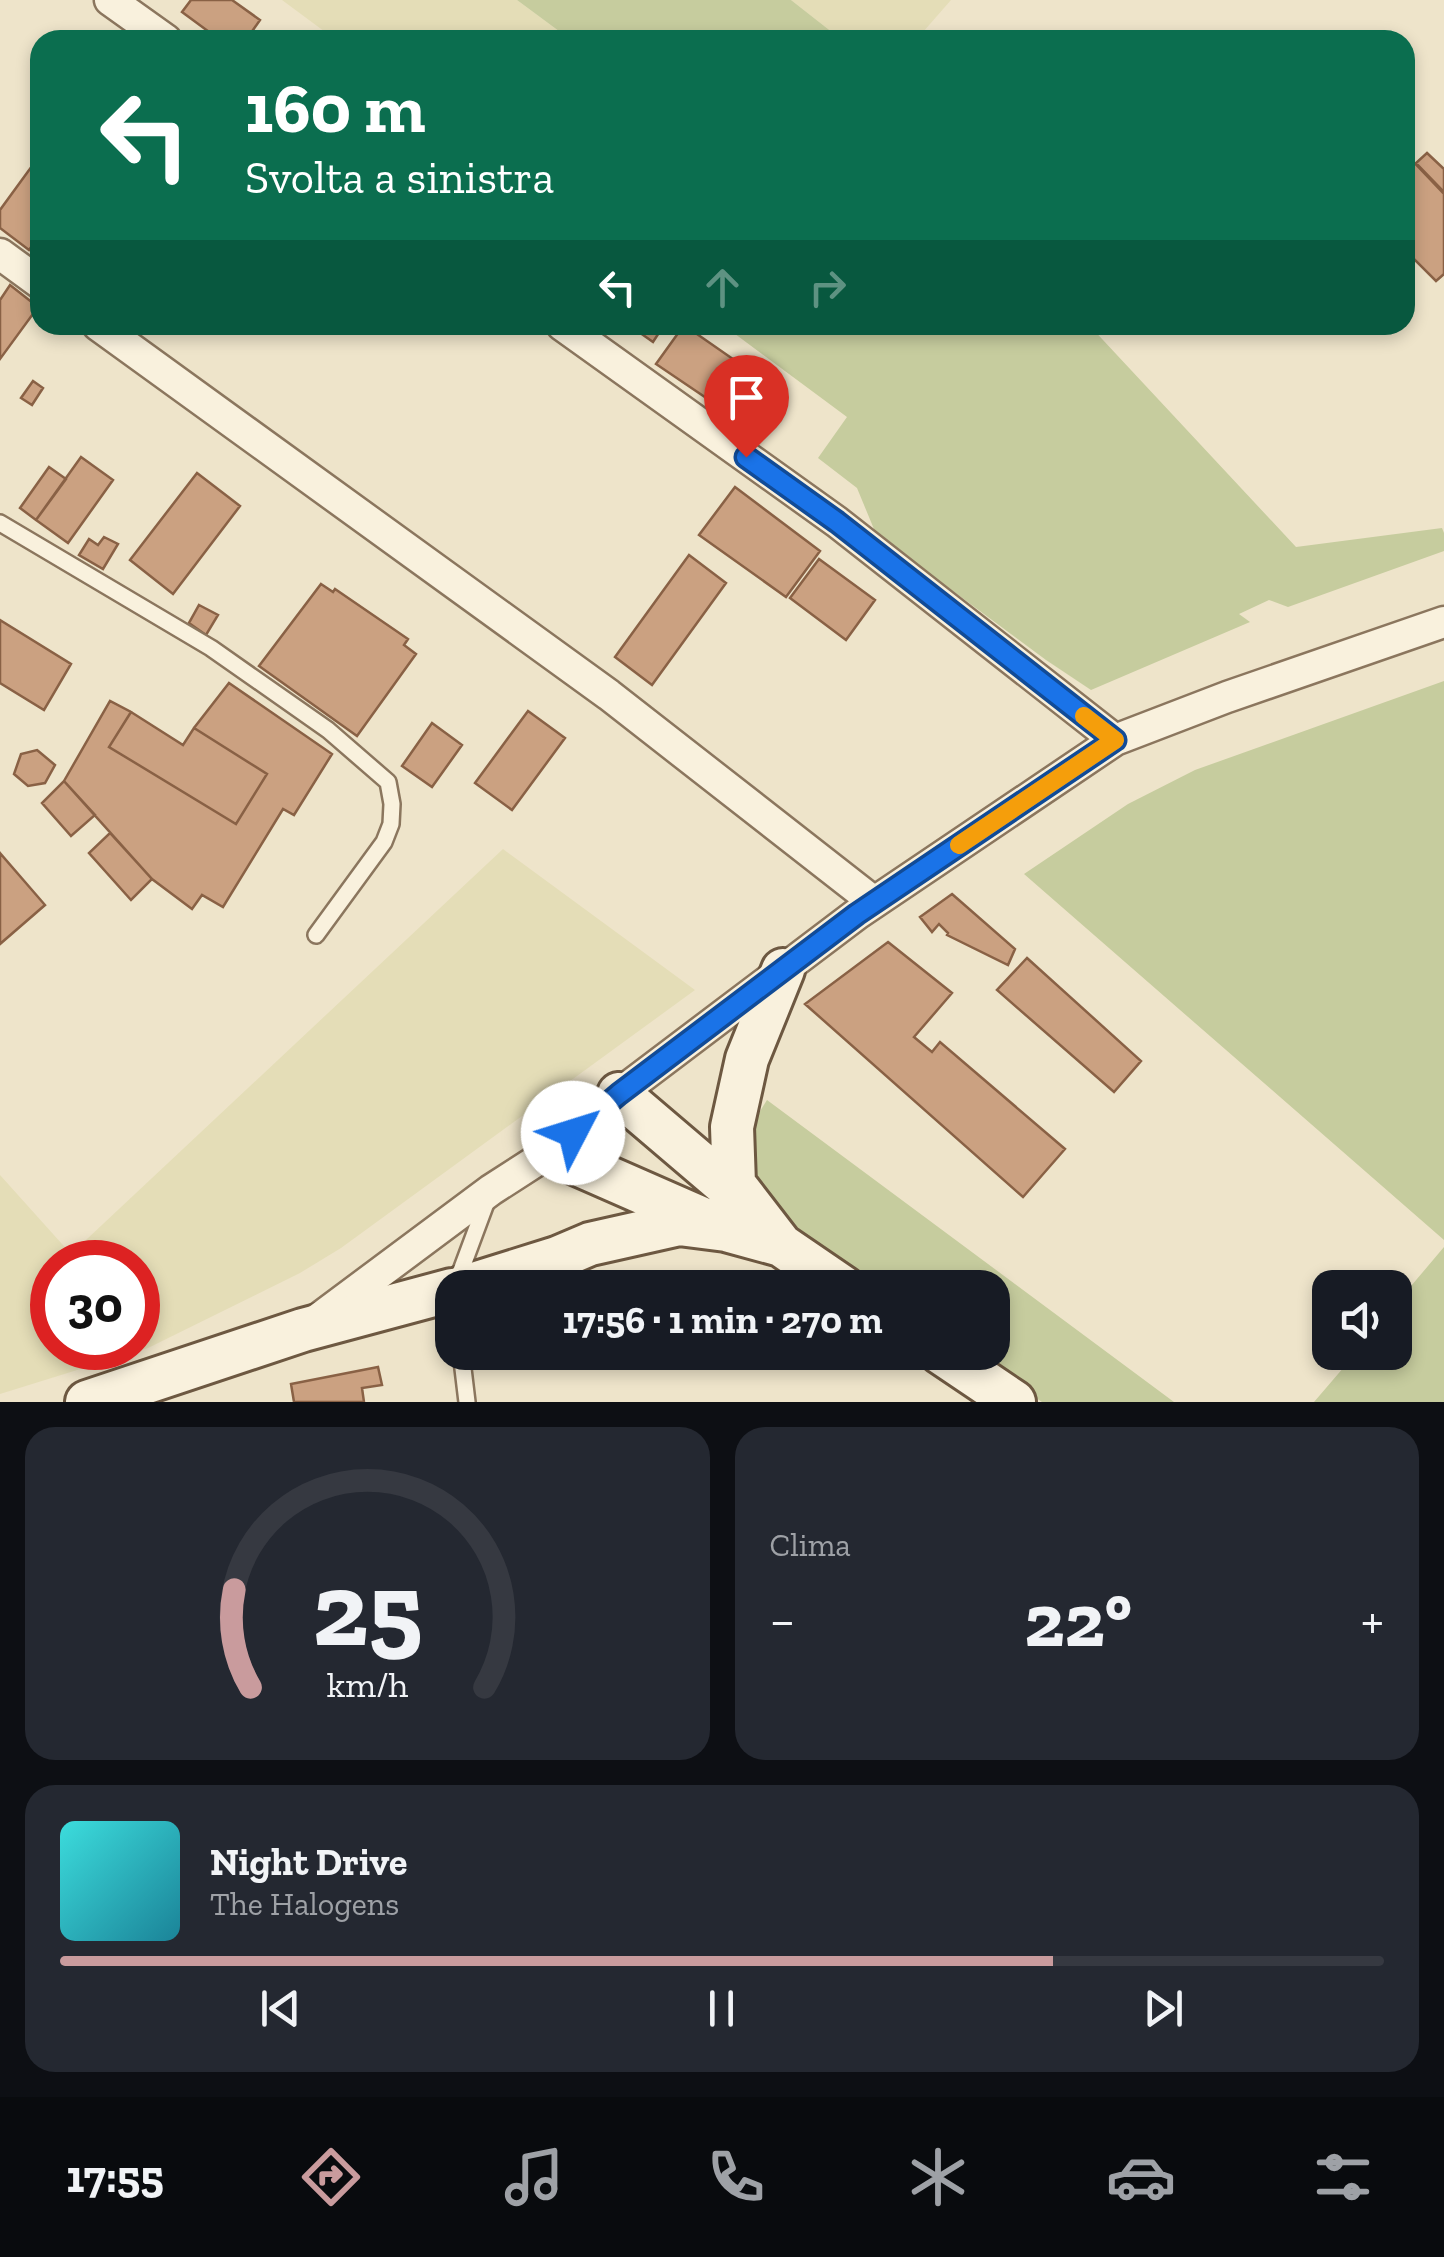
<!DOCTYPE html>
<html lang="it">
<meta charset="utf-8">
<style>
body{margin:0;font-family:"Zilla Slab",serif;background:#242831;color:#f1f3f6;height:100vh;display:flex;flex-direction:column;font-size:38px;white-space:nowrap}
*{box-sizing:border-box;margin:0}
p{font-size:32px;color:#9ea1a6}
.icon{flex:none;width:55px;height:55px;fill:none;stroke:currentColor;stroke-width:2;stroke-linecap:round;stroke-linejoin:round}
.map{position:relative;height:1402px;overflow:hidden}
.sheet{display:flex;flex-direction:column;gap:25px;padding:25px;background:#0d0f14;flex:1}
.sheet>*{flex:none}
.guide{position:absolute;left:30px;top:30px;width:1385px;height:305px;border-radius:30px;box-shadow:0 5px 15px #0003;background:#0b6e4f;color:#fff;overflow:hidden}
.tools{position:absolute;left:1312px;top:1270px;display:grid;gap:20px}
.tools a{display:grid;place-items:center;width:100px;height:100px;border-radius:20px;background:#171b24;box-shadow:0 5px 15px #0003;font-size:50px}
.speed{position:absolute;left:30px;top:1240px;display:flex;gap:20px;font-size:50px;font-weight:700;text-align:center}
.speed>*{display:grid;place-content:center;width:130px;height:130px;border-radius:50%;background:#171b24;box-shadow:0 5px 15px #0003;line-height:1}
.speed .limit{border:15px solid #d22;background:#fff;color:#111}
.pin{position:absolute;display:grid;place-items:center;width:85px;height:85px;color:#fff;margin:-102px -42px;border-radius:50% 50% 50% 0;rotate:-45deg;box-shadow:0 0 10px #0007}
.pin .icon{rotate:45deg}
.me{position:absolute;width:110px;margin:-55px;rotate:50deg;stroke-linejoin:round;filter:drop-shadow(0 0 8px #0008)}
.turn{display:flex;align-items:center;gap:35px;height:210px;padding:0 50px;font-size:45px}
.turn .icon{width:130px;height:130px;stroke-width:2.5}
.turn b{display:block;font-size:70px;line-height:85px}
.lanes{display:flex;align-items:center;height:95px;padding:0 50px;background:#0003;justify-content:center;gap:50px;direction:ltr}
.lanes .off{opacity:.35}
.big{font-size:75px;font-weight:700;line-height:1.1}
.sheet .tile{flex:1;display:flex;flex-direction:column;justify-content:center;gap:15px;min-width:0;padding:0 35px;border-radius:30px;background:#242831}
.sheet .dial{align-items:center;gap:0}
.dial svg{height:260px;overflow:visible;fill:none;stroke:#363941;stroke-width:7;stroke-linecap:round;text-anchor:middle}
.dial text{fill:#f1f3f6;stroke:none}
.song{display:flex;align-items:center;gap:30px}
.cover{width:120px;height:120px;border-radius:15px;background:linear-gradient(135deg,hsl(180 70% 55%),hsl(190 70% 35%))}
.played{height:10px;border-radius:5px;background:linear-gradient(90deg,#c99b9d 75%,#363941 75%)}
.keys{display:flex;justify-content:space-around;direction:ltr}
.heat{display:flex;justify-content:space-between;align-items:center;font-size:55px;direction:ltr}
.sheet .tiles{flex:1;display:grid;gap:25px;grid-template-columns:1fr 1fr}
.tile:last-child{grid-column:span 2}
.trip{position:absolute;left:435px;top:1270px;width:575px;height:100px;border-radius:30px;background:#171b24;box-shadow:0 5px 15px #0003;font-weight:700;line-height:100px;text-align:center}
.dock{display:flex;height:160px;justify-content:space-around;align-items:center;background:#090b0e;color:#9ea1a6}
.dock .icon{width:70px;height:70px}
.dock .on{color:#c99b9d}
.dock b{font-size:45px;color:#f1f3f6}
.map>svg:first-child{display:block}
</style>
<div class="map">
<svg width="1444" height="1402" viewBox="0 0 1444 1402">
<rect width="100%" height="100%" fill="#eee4ca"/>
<path fill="#e4ddb7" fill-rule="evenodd" d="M282 0H517L571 40H336Z
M791 0H951L916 40H842Z
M503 849 695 990 341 1248 300 1273 148 1348 0 1394V1175L71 1254ZM52 1262H138V1348H52Z"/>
<path fill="#c6cc9e" d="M517 0H791L842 40H571Z
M723 325H1089L1296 547 1442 528 1444 533V551L1288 607 1269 600 1239 614 1250 622 1091 690 1046 660 876 534 857 488 818 458 847 417Z
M1444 681V1240L1024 874 1128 804 1195 770Z
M767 1100 1174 1402H1042L969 1353 992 1352V1288L875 1287 776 1218 756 1194 746 1134Z
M1444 1247V1402H1314L1356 1353 1395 1352V1305Z"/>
<path fill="#cba181" stroke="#896145" stroke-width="2.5" d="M191 0H232L260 20 246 40H220L182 12Z
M1405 153 1444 194V274L1436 281 1405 250Z
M1427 153 1444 169V192L1416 163Z
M40 155V235L29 250 0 228V210Z
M10 285 38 307 0 359V300Z
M629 325H664L653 342Z
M684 325 753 373 727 412 656 364Z
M33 381 43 388 32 405 21 398Z
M81 457 113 480 68 543 36 520Z
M49 467 66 479 36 520 20 508Z
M197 473 240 506 173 594 130 560Z
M735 487 820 551 786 597 699 535Z
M104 537 118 544 103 569 79 555 89 539 98 545Z
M689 555 726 583 652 685 615 657Z
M819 559 875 600 846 640 790 598Z
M321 584 333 592 335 589 408 639 404 645 416 654 357 736 259 666Z
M199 605 218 615 206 635 189 623Z
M0 620 71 664 44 710 0 683Z
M229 683 332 754 294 815 283 809 223 907 202 895 192 909 152 879 64 781 110 701 131 712 109 747 236 824 267 774 194 728Z
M528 711 565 738 512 810 475 783Z
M131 712 183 745 194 728 267 774 236 824 109 747Z
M432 723 462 745 432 787 402 766Z
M37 750 55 765 45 783 28 786 14 774 21 754Z
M64 781 95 815 71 836 42 803Z
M110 833 152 879 131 900 89 853Z
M0 853 45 905 0 944Z
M952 894 1015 949 1008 965 947 935 948 933 939 924 932 932 920 917Z
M888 942 952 993 914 1037 932 1052 940 1042 1065 1149 1023 1197 805 1004Z
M1027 958 1141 1061 1114 1092 997 990Z
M378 1367 382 1385 362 1388 364 1402H294L291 1384Z"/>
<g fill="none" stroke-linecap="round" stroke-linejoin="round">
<defs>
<path id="lane" d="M0 523 211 648 328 730 388 782 392 804 391 824 384 842 316 935
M456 1284 488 1198
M461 1352 467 1402"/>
<path id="street" d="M110 0 166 40
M0 254 40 283
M98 325 609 695 874 902
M562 325 837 522 1115 740
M318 1319 491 1190 550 1152 619 1094 857 914 1115 740 1227 697 1444 622"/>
<path id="secondary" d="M783 970 747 1059 732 1127 734 1184 781 1245 844 1288
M619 1094 748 1204
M550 1152 705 1220
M461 1288 557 1258 590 1244 679 1224 726 1230 781 1245
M940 1352 1014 1402
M87 1402 303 1330 452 1290"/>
</defs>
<use href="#lane" stroke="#8b765e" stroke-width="20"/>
<use href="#street" stroke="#8b765e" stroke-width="35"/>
<use href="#secondary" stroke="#6d5841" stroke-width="48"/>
<use href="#lane" stroke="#f9f1dd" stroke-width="15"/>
<use href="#street" stroke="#f9f1dd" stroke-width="30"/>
<use href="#secondary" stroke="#f9f1dd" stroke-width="42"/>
</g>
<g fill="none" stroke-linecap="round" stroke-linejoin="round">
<defs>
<path id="route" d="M573 1133 619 1094 857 914 1115 740 837 522 746 457"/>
</defs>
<use href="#route" stroke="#114b97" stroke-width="25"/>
<use href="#route" stroke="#1a73e8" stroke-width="18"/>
<path stroke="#f59e0b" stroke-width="18" d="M959 845 1115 740 1084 716"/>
</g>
</svg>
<div class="tools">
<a><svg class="icon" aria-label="sound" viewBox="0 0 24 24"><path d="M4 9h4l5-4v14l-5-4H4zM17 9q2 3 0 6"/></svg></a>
</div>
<div class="speed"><div class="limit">30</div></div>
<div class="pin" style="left:746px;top:457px;background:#d93025"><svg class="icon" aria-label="arrive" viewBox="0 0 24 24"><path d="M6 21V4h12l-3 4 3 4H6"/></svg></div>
<svg class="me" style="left:573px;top:1133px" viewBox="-20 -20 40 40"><circle r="19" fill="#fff"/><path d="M0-13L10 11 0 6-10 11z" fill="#1a73e8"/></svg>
<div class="trip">17:56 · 1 min · 270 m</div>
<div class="guide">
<div class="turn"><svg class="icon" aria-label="left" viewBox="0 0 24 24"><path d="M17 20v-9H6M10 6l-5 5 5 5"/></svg><div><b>160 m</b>Svolta a sinistra</div></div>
<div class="lanes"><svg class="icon" aria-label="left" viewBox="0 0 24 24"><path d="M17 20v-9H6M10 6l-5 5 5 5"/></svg><svg class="icon off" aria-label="ahead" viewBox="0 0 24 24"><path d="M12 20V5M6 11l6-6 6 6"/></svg><svg class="icon off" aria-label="right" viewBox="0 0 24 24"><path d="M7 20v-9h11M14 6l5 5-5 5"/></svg></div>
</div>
</div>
<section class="sheet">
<div class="tiles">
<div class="tile dial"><svg viewBox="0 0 100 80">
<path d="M14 69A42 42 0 1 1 86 69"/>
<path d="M14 69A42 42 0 0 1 9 39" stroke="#c99b9d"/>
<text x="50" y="56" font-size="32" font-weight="700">25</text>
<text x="50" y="72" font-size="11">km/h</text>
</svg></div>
<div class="tile"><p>Clima</p>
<div class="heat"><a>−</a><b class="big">22°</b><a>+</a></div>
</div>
<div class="tile">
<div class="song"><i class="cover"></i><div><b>Night Drive</b><p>The Halogens</p></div></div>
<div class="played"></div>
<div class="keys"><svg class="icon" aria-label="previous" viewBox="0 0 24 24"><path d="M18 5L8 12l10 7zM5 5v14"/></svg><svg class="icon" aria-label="pause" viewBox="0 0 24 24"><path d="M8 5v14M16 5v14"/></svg><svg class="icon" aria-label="next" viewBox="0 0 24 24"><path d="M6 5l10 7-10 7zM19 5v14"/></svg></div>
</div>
</div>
</section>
<nav class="dock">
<b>17:55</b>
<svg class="icon on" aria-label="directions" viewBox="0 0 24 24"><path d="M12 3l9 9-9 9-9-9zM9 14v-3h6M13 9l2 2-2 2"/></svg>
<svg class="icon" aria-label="music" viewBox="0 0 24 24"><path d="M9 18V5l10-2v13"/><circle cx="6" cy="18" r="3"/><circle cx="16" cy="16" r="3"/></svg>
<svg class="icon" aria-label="phone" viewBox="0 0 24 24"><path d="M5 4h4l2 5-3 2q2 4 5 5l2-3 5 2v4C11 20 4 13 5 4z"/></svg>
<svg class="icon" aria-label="climate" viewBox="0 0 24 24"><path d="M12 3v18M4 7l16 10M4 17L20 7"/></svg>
<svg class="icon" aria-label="car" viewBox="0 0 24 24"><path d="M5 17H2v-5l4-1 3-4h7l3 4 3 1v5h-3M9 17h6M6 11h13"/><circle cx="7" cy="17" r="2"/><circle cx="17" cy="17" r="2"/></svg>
<svg class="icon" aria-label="filters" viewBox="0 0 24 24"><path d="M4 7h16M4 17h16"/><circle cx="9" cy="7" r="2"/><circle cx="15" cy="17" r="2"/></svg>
</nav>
